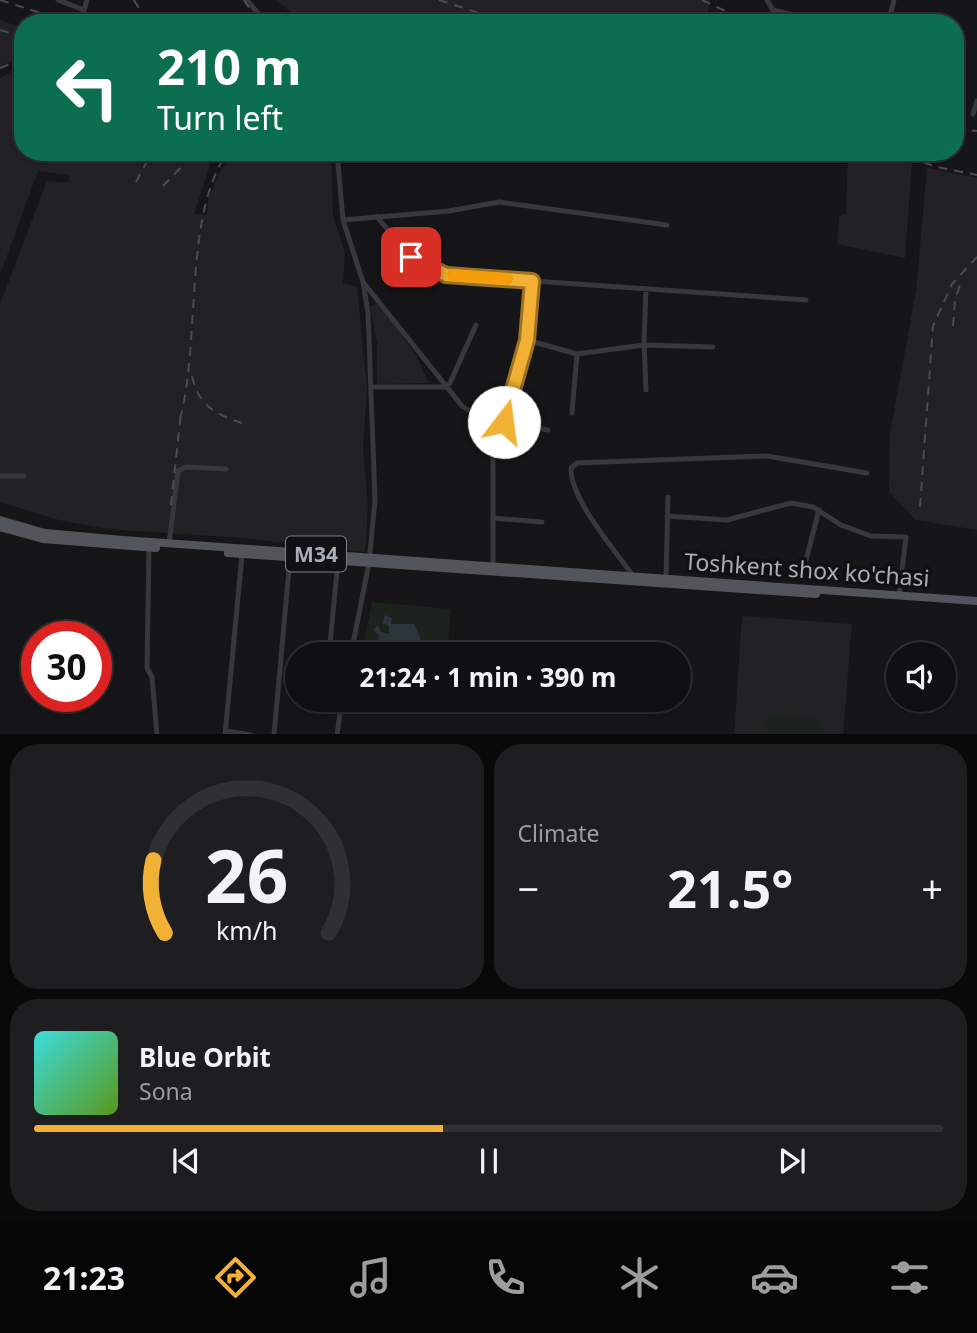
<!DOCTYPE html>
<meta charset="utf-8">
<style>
body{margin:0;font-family:"Noto Sans",sans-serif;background:#1e1e20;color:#f1f3f6;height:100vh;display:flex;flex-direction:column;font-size:26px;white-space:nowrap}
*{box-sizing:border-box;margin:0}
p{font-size:23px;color:#9c9d9f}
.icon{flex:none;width:38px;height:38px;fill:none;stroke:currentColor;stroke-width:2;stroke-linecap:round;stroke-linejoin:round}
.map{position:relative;height:734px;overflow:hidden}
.sheet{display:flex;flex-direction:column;gap:10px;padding:10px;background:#09090a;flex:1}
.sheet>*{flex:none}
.top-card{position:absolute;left:14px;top:14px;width:950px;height:147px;border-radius:28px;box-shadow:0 2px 5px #0004,0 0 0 2px #303032;background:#0b6e4f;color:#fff;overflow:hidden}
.fabs{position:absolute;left:886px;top:642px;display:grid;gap:14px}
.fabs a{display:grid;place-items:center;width:70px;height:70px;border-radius:50%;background:#101012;box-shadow:0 2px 5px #0004,0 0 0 2px #303032;font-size:35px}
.speed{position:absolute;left:21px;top:621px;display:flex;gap:14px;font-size:35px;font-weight:700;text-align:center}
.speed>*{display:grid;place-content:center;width:91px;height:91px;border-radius:50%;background:#101012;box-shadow:0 2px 5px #0004,0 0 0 2px #303032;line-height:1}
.speed .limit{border:10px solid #d22;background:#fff;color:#111}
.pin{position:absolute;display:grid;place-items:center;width:60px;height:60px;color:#fff;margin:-30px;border-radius:14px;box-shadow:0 4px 10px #0006}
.me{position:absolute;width:77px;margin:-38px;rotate:15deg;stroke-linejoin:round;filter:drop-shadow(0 0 5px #0008)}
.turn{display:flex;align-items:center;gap:24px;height:147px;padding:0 28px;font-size:32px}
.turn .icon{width:91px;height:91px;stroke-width:2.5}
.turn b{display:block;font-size:49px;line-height:60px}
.big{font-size:52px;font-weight:700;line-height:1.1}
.sheet .widget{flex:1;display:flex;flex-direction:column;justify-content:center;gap:10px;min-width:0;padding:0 24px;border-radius:28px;background:#1e1e20}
.sheet .dial{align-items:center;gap:0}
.dial svg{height:182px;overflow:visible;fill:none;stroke:#303032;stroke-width:7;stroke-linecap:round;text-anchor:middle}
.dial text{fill:#f1f3f6;stroke:none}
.song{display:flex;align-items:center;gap:21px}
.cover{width:84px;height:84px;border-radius:10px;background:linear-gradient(135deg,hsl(180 70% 55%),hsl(90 70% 35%))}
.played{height:7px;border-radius:4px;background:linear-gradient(90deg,#f2b134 45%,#303032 45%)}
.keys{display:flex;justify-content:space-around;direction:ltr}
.heat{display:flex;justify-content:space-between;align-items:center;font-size:38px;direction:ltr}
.sheet .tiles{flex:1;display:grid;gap:10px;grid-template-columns:1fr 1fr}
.widget:last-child{grid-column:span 2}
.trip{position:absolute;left:285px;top:642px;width:406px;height:70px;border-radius:35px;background:#101012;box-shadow:0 2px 5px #0004,0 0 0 2px #303032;font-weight:700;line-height:70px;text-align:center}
.tab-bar{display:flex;height:112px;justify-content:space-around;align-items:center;background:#060607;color:#9c9d9f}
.tab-bar .icon{width:49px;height:49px}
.tab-bar .current{color:#f2b134}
.tab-bar b{font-size:32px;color:#f1f3f6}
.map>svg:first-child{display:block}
</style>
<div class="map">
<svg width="977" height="735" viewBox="0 0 977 735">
<rect width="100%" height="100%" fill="#161618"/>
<path fill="#222225" d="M275 0H710L706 23H319L295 15Z
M0 20 23 28V55L0 67Z
M23 65V152H219L211 162 194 214 207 215 208 199 219 173 233 152H331L333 216 345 253 343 283 357 287 367 387 363 448 368 506 365 552 243 538 107 529 59 520 0 502V304L47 181 68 183 70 175 38 171 0 275V78Z
M848 152 906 159 912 163 905 258 837 244 839 216 846 214Z
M927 168 977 178V530L916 520 889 492 890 433 916 291Z
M379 303 417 357 429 383 377 384V344L370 306Z
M742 616 852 624 843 734 734 735Z"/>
<path fill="#1c231d" d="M372 602 451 609 447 654H362Z
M769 715 817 719 823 724V732L770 734 764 729V721Z"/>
<path fill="#2c353c" d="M385 615 392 618 391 624H414L421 640 417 647 403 646 406 654H374L375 651H382L386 647 377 644 379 635 373 630 378 625 381 632 389 634V626L382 623Z"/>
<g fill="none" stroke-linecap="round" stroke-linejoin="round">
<path stroke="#37383d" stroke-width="5" d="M58 0 84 10 87 0
M247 0 266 23
M767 0 773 10 825 23
M888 23 894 0
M973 114 977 101
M337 152 343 220 363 282 368 313 375 500 369 563 351 654
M377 217 411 257 446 275 806 300
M343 220 449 211 499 202 667 225
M363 282 462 406 478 416 548 430
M646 289 644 342 646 390
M527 340 577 354 644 345 713 347
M371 387H445L450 383 476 325
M572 413 577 354
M504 422 527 340 532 281
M0 476H24
M667 516 727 520 791 503 813 507 841 525 871 536 906 537 899 596
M493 518 542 522
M169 544 178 471 186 467 226 469
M149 548 147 668 152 677 157 735
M806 560 819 510
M493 566V435
M633 576C615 550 570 499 571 468L577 463 767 456 867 473
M666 577 668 497
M329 654 338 561
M324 700 326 706 340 710
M226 731 251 735
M225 735 242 555
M274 735 290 558
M337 735 342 700"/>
<path stroke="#53555c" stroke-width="8" d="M0 520 45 533 123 540 977 601
M0 527 43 539 156 548
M228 553 816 594"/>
<path stroke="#4a4c52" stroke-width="2" stroke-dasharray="9 7" stroke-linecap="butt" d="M0 0 72 23
M134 0 148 23
M244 0 259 23
M439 0 510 23
M702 0 751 23
M628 20 642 23
M0 30 23 37
M0 68 23 59
M956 129 977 131
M893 152 937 167 977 175
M853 155 902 161
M136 182 152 152
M163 186 196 152
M953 326 955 300 961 282
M192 376C199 409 219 415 247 425
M180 419C201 341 183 214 228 152
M171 505 181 412
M920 507 933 326 952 284 977 257"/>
</g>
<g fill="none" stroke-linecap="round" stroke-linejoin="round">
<defs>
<path id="route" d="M411 257 446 275 532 281 527 340 504 422"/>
</defs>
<use href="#route" stroke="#9d7322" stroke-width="18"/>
<use href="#route" stroke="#f2b134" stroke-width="12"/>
<path stroke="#f59e0b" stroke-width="12" d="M453 275 507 279"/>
</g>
<g text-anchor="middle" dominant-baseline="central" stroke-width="7" stroke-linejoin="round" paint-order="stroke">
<rect fill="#111113" stroke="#7b7e86" stroke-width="2" x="286" y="536.5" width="60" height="35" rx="5"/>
<g font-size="21" font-weight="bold" fill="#a8adb8">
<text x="316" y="554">M34</text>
</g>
<g font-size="23" fill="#a8adb8" stroke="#111113">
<text transform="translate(807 569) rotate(4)">Toshkent shox ko'chasi</text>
</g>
</g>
</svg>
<div class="fabs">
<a><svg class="icon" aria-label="sound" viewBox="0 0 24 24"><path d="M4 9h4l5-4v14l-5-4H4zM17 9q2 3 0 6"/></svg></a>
</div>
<div class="speed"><div class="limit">30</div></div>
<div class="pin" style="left:411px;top:257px;background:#d93025"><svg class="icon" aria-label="arrive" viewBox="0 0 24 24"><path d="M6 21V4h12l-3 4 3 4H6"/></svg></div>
<svg class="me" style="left:504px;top:422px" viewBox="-20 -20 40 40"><circle r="19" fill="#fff"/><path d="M0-13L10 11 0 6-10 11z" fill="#f2b134"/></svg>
<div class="trip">21:24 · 1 min · 390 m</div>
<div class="top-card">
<div class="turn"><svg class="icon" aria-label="left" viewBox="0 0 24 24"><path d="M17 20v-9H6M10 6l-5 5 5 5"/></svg><div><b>210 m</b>Turn left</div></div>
</div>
</div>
<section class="sheet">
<div class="tiles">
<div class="widget dial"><svg viewBox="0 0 100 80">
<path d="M14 69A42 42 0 1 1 86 69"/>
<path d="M14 69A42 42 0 0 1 9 37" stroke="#f2b134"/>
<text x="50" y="56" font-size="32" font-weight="700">26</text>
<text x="50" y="72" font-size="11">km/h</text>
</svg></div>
<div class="widget"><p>Climate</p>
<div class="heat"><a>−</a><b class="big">21.5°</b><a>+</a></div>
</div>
<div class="widget">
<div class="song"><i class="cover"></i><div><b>Blue Orbit</b><p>Sona</p></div></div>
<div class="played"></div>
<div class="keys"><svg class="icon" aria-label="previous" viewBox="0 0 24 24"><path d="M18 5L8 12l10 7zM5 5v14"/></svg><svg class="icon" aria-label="pause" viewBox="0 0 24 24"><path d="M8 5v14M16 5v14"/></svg><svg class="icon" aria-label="next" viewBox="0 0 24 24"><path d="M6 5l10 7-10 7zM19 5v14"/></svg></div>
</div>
</div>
</section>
<nav class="tab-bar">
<b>21:23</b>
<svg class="icon current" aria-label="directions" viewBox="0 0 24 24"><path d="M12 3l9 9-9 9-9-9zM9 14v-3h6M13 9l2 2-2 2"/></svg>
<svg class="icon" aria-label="music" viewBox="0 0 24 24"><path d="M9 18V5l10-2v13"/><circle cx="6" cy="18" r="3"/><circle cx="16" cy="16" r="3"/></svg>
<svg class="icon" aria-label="phone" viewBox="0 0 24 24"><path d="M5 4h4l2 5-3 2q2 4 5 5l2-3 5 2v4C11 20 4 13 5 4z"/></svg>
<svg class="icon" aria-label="climate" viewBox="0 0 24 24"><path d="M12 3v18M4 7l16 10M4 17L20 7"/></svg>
<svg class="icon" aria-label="car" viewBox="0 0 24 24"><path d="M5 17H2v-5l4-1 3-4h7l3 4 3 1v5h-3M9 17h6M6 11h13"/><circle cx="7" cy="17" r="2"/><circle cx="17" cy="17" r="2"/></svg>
<svg class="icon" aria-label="filters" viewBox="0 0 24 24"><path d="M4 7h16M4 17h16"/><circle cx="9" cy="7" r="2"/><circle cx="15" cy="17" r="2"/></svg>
</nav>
